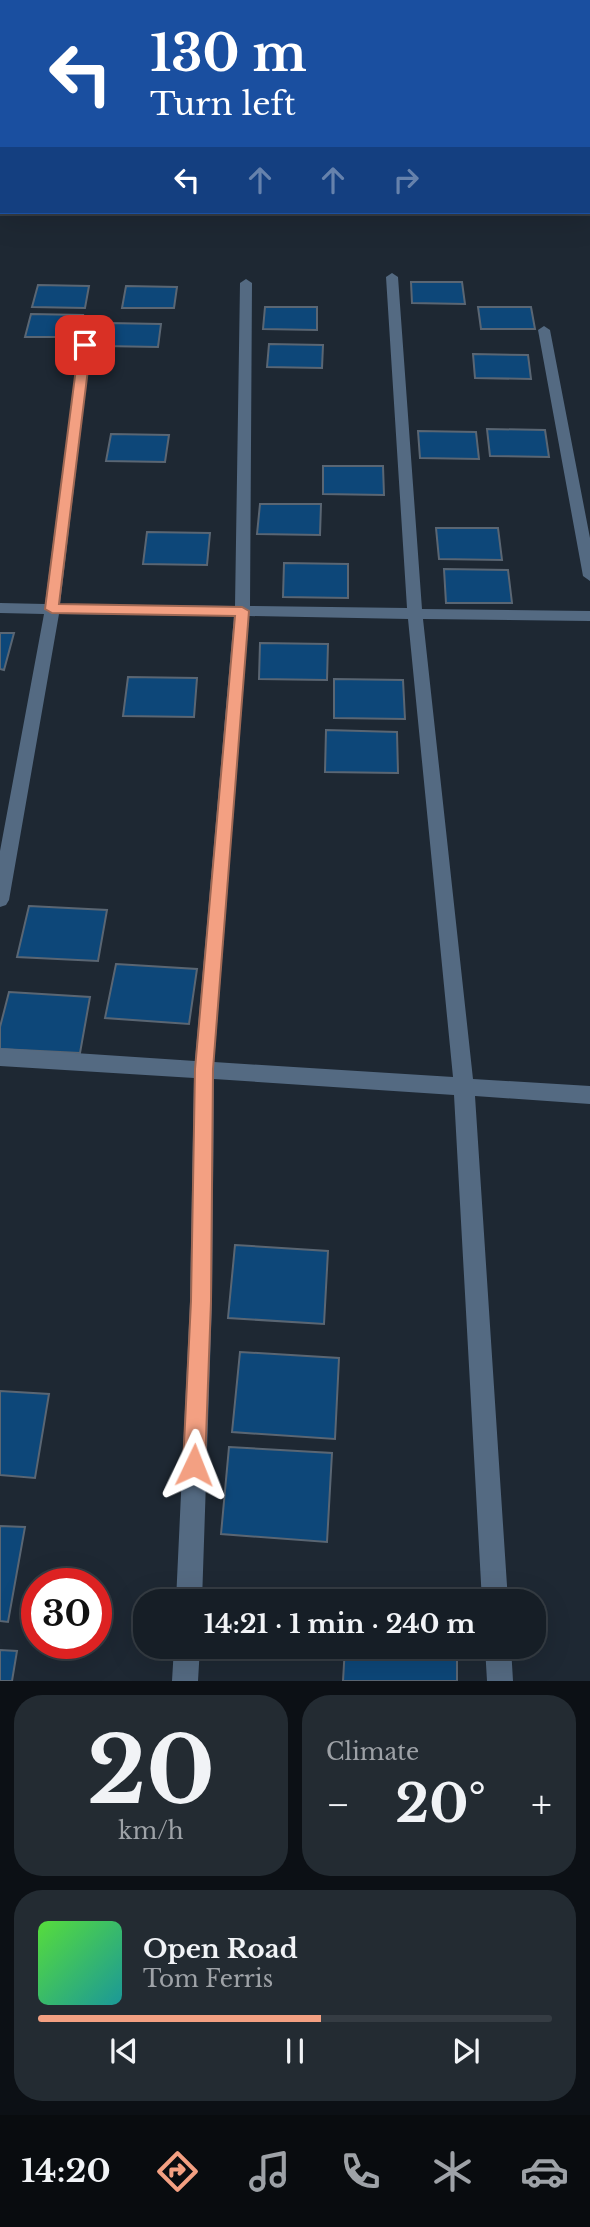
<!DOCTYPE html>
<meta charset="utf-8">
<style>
body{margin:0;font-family:"Libre Baskerville",serif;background:#232b32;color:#f1f3f6;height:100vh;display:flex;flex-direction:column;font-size:26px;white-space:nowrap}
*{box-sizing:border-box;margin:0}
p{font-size:23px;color:#9ea2a7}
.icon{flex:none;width:38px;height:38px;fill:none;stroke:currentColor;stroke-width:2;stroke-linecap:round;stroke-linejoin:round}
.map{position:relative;height:1681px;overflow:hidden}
.side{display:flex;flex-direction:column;gap:14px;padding:14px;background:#0c1015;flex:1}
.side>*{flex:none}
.hud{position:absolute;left:0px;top:0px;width:592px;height:214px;box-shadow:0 7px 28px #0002,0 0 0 2px #353c43;background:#1a4fa0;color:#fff;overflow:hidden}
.speed{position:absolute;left:21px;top:1568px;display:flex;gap:14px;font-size:35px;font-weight:700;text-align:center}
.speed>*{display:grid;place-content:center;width:91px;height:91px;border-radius:50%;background:#161e26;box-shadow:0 7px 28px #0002,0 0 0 2px #353c43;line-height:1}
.speed .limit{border:10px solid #d22;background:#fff;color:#111}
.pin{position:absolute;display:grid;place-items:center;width:60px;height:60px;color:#fff;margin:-30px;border-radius:14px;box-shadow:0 4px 10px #0006}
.me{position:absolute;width:77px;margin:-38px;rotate:2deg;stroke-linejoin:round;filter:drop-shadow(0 0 5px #0008)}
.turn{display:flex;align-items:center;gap:24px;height:147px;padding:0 35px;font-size:32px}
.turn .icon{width:91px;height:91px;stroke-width:2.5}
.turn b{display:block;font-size:49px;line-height:60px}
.lanes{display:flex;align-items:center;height:66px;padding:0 35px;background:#0003;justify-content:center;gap:35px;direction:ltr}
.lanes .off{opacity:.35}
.big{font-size:52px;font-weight:700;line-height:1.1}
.side .card{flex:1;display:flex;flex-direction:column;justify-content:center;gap:10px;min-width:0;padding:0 24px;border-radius:28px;background:#232b32}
.side .dial{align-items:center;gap:0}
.dial b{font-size:91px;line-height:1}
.song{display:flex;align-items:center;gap:21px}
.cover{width:84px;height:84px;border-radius:10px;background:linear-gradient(135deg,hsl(110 70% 55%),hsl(180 70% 35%))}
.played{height:7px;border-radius:4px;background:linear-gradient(90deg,#f3a082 55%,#353c43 55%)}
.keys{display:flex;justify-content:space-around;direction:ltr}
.heat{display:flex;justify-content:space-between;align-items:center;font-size:38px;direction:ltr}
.side .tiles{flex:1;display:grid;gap:14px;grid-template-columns:1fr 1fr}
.card:last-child{grid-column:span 2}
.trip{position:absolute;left:133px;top:1589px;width:413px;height:70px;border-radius:28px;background:#161e26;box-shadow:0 7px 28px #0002,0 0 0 2px #353c43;font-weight:700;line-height:70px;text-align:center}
.menu{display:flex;height:112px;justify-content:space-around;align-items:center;background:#090c0f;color:#9ea2a7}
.menu .icon{width:49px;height:49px}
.menu .active{color:#f3a082}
.menu b{font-size:32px;color:#f1f3f6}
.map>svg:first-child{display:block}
</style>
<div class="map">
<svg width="590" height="1681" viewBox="0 0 590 1681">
<rect width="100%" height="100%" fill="#1e2833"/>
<path fill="#0d4779" stroke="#5a6673" stroke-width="2" d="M411 282H462L465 304 412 303Z
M38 285 89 286 85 308 32 307Z
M126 286 177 287 174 308H122Z
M265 307H317V330L263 329Z
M478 307H531L535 329H481Z
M31 314 83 315 78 337H25Z
M108 323 161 324 158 347 103 346Z
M269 344 323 345 322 368 267 367Z
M473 354 528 355 531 379 475 378Z
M487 429 545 430 549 457 490 456Z
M418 431 476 432 479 459 420 458Z
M111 434 169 435 165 462 106 461Z
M323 466H383L384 495 323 494Z
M260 504H321L320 535 257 534Z
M436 528H498L502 560 439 559Z
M147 532 210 533 207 565 143 564Z
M284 563 348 564V598L283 597Z
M444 569 508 570 512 603H446Z
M0 633H14L4 670 0 669Z
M260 643 328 644 327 680 259 679Z
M128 677 197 678 194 717 123 716Z
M334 679 403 680 405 719 334 718Z
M326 730 397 732 398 773 325 772Z
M29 906 107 910 98 961 17 957Z
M116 964 197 969 189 1024 105 1018Z
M9 992 90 997 80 1053 0 1049V1027Z
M235 1245 328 1251 324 1324 228 1318Z
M240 1352 339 1358 335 1439 232 1432Z
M0 1391 49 1394 35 1478 0 1475Z
M229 1447 332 1453 327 1542 221 1534Z
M0 1526 25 1527 8 1622 0 1621Z
M345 1647H457V1681H343Z
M0 1650 17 1651 12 1681H0Z"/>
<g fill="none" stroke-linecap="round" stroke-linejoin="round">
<path fill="#546a82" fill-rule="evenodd" d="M174 0H184L185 2H175Z
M374 0H382V2H374Z
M512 0H520L521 2H512Z
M0 49H2V55H0Z
M392 273 398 277 422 609 590 611V621L423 619 473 1079 590 1086V1104L475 1096 508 1601H482L454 1095 214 1079 212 1302 202 1601H176L190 1302 194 1078 0 1066V1048L195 1061 234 616 59 614 9 900 6 905 0 907V851L44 614 0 613V603L45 604 79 345 85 341 91 345 60 604 235 606 240 283 246 279 252 283 250 606 407 608 386 277ZM249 616 408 619 453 1077 214 1062Z
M544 326 550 330 590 538V581L583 576 538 330Z
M174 1647H200L198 1681H172Z
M485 1647H511L513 1681H487Z"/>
</g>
<path fill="#f3a082" stroke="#9e6854" stroke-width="2" d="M85 342 91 345 59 604 242 607 249 611 213 1069 211 1301 205 1465 202 1473 194 1476 186 1473 183 1465 191 1301 195 1069 235 616 52 613 45 609 79 345Z"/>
</svg>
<div class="speed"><div class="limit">30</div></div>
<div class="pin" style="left:85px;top:345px;background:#d93025"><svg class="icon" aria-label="arrive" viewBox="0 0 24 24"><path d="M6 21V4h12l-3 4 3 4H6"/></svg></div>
<svg class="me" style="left:194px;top:1465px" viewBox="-20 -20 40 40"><path d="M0-17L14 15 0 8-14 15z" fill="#f3a082" stroke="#fff" stroke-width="4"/></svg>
<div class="trip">14:21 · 1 min · 240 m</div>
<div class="hud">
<div class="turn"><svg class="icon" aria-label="left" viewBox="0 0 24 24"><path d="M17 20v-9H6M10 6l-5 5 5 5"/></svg><div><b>130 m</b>Turn left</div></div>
<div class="lanes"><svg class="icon" aria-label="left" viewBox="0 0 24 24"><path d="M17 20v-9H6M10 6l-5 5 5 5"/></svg><svg class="icon off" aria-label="ahead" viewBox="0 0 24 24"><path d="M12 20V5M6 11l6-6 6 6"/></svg><svg class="icon off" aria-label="ahead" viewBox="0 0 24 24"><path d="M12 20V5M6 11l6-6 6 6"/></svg><svg class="icon off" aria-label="right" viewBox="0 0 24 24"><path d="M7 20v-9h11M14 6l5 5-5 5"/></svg></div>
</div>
</div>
<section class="side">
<div class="tiles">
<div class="card dial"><b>20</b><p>km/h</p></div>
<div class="card"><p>Climate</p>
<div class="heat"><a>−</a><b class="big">20°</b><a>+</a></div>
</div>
<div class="card">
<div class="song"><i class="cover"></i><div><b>Open Road</b><p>Tom Ferris</p></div></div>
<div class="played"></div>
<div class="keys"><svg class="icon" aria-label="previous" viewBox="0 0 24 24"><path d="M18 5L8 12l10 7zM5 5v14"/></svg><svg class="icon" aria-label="pause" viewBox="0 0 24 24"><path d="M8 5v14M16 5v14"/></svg><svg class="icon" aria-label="next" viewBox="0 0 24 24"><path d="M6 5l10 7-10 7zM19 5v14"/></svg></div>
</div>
</div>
</section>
<nav class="menu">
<b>14:20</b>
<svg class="icon active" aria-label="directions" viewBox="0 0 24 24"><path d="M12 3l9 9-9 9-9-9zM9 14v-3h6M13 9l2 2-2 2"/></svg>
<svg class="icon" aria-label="music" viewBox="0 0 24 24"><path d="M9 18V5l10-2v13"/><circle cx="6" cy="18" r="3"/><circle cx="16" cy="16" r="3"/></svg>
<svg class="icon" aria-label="phone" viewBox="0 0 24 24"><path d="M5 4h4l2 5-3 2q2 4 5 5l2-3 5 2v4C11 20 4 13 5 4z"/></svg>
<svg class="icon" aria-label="climate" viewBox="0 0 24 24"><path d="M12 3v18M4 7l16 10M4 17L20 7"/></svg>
<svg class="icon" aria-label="car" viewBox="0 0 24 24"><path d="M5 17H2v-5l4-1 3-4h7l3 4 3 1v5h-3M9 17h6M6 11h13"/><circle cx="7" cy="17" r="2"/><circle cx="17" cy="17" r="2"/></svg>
</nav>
